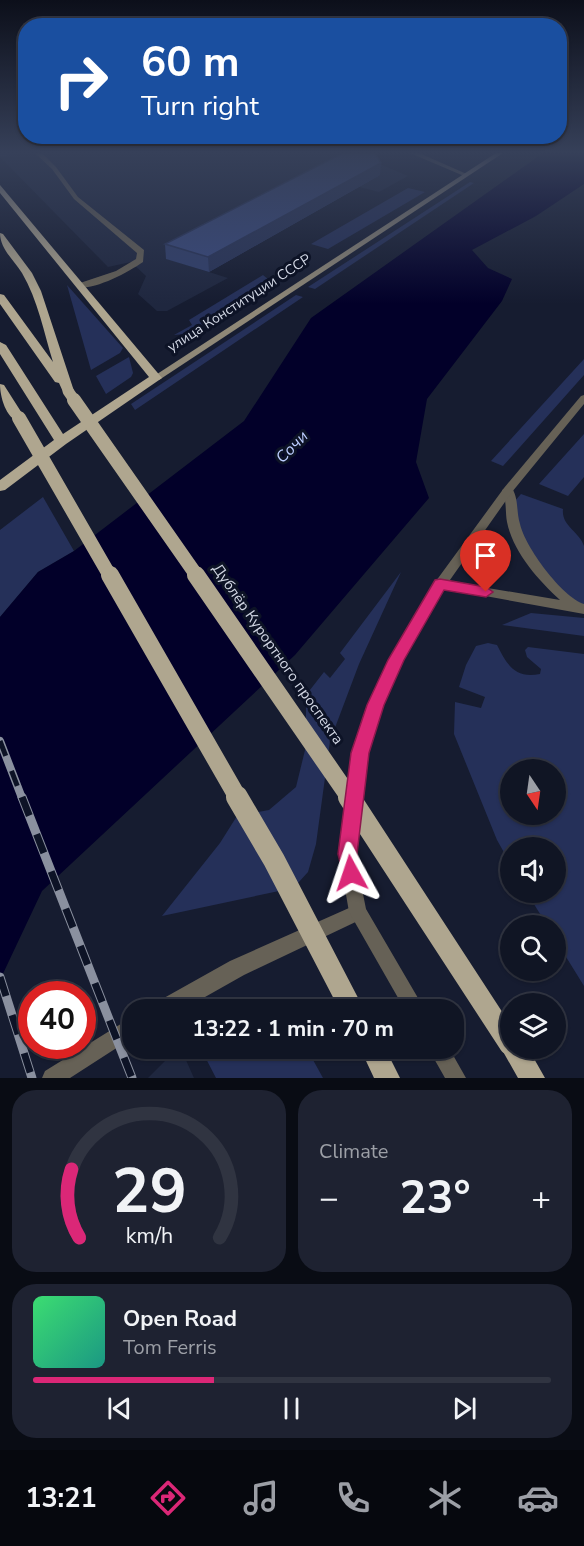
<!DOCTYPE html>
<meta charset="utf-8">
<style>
body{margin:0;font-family:"Nunito Sans",sans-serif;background:#1e2231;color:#f1f3f6;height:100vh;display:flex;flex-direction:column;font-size:22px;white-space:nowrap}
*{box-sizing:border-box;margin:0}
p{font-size:20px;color:#9c9fa6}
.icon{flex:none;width:33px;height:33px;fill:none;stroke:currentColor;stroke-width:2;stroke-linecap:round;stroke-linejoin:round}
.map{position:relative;height:1078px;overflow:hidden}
.sheet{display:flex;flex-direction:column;gap:12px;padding:12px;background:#090c14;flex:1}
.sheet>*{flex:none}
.hud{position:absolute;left:18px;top:18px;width:549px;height:126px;border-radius:24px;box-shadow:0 2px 4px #0004,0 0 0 2px #303441;background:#1a4fa0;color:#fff;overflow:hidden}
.needle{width:39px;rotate:167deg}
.tools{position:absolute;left:500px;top:759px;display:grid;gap:12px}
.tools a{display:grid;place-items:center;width:66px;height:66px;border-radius:50%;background:#101524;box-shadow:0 2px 4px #0004,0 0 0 2px #303441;font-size:30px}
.speed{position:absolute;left:18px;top:981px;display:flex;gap:12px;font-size:30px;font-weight:700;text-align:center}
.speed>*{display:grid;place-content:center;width:78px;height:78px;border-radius:50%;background:#101524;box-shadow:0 2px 4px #0004,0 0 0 2px #303441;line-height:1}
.speed .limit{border:9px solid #d22;background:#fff;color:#111}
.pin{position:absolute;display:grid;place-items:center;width:51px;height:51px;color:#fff;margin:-62px -26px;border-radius:50% 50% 50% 0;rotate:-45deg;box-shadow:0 0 6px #0007}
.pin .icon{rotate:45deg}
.me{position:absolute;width:66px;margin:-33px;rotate:355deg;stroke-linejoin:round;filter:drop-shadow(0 0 4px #0008)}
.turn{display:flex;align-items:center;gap:21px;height:126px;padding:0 24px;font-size:27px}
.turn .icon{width:78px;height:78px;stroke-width:2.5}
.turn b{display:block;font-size:42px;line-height:51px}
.big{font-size:45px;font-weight:700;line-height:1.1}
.sheet .widget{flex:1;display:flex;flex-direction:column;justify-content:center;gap:9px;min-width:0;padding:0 21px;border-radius:24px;background:#1e2231}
.sheet .dial{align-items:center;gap:0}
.dial svg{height:156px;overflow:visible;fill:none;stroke:#303441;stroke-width:7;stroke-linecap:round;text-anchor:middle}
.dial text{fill:#f1f3f6;stroke:none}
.song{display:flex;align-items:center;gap:18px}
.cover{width:72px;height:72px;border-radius:9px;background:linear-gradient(135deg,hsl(140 70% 55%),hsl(170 70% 35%))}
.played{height:6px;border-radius:3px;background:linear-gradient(90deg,#db2777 35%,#303441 35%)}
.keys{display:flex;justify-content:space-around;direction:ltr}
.heat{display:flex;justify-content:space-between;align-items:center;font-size:33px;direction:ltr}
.sheet .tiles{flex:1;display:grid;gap:12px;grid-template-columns:1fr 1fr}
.widget:last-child{grid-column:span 2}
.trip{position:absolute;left:122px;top:999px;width:342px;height:60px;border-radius:24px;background:#101524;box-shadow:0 2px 4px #0004,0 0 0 2px #303441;font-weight:700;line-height:60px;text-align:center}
.menu{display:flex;height:96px;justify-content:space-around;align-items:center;background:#06080e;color:#9c9fa6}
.menu .icon{width:42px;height:42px}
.menu .current{color:#db2777}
.menu b{font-size:27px;color:#f1f3f6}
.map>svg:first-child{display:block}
</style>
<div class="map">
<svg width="584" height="1078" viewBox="0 0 584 1078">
<rect width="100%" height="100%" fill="#161c30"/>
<path fill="#1f273f" d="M0 153H354L408 176 379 192 320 177 168 259 228 278 167 311H157L138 294 146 276 131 262 108 267 0 157Z
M178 1048 181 1049 194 1078H148Z"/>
<path fill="#253059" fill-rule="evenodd" d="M470 182 474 183 315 289 308 287Z
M408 188 425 192 328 249 311 244Z
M263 275 274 284 196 333 174 335 192 325 189 320Z
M67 285 123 348 120 353 91 370Z
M296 295 303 297 135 410 131 404Z
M129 357 133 373 131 377 106 394 96 376Z
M584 359V375L503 466 491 461Z
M584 434V477L568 496 539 484Z
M521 494 563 509C561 526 580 532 584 546 584 555 584 597 584 609L557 592 521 539 514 502Z
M43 497 74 551 38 572 0 617V530Z
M401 572 359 664 330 741 316 844 308 872 298 883 279 891 162 916 220 843 237 816 269 810 296 787 306 746V695L324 672 330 678 345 659 340 653Z
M531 613 584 618V636L502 625Z
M488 643 497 645C507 665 515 679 540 674L541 669 527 657 525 650 528 647 584 654V986L555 939V926L547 925 527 893 555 892V848H510V863L497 840 454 734 455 702 481 708 485 697 459 687 466 665 476 646ZM510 770H555V814H510Z
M201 1049H307L323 1078H216Z"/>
<path fill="#020029" d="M543 153H584V184L536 216 472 250 488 268 512 279 502 301 427 399 416 462 429 498 295 655 42 891 0 980V617L38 572 74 551 244 421 311 318Z"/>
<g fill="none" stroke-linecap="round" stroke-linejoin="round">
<path fill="#666156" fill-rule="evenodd" d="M35 153H42L56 167 78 197 144 250 143 262C127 273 97 289 77 288V284L116 271 136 259 137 253 74 199 52 169Z"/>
<path fill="#666156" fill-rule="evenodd" d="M410 153H419L469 175 464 176Z
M508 487 512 488C519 500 516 511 520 524 525 547 562 597 584 604V614L436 587 434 584 436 581 440 580 560 600C538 580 513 552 507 522 505 511 507 501 502 490Z
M358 904 364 906 367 912 364 918 244 975 182 1010H153L155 1003 230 961Z
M132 1017V1038L70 1078H42L45 1071Z"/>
<path fill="#666156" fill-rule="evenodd" d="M584 395V404L512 492 445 587 403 661 382 706 368 753 355 854 366 909 425 1010H405L349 912 339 854 352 753 368 706 389 660 436 581 504 488 581 396Z
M428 1048H449L466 1078H445Z"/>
<path fill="#8f8877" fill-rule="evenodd" d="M496 153H503L159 380H153L151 378Z"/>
<path fill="#afa68f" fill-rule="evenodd" d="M0 185 162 378 66 444 5 490 0 491V480L54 440 0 354V342L6 345 63 434 149 377 0 193Z
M0 233 3 234 32 273 41 291 74 391 72 394H64L59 383 55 382 0 304V294L4 295 53 362C44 333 38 300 22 273 14 260 0 249 0 233Z
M0 384 4 385 25 418 23 421 19 422C6 418 0 397 0 384Z
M510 1037V1048H528L545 1078H518L501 1048 504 1039Z
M360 1048H385L400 1078H374Z"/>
<defs>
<path id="rail-far1" d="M0 741 22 798"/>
<path id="rail" d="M22 797 132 1078
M0 977 32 1078"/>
</defs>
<use href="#rail-far1" stroke="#8a909f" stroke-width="8"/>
<use href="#rail" stroke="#8a909f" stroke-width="9"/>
<use href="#rail-far1" stroke="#0d1326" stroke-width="5" stroke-dasharray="16" stroke-linecap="butt"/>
<use href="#rail" stroke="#0d1326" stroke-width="7" stroke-dasharray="20" stroke-linecap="butt"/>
<path stroke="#afa68f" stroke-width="11" d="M68 391 75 401"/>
<path stroke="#afa68f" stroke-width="14" d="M74 400 197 576
M19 418 110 576"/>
<path stroke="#afa68f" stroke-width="18" d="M110 575 238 798
M196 575 350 798"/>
<path stroke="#afa68f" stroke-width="22" d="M237 797 274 860 352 1010
M349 797 510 1044"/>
</g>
<path fill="#32406c" d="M380 175 209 272 166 259 165 244Z"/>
<path fill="#293458" d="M0 153H24L0 157Z
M381 163 380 175 209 272 208 257Z"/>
<path fill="#3a4a7e" stroke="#293458" stroke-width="1.5" d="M343 153H375L381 163 208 257 165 244Z"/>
<linearGradient id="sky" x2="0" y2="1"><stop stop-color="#0c0f1a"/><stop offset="0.5" stop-color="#364059"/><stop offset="1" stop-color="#364059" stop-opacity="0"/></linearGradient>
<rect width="584" height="304" fill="url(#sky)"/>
<path fill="#db2777" stroke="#8e194d" stroke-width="1.5" d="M440 579 486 587 493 592 486 597 444 590 404 660 384 705 369 753 357 854 361 873 358 879 351 882 344 879 338 854 351 753 367 705 388 660 435 580Z"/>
<g text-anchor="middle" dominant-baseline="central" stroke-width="6" stroke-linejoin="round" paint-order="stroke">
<g font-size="14" fill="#d2d7e4" stroke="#0d1326">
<text transform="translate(239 303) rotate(-33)">улица Конституции СССР</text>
</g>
<g font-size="15" fill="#d2d7e4" stroke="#0d1326">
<text transform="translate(278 654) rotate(55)">Дублёр Курортного проспекта</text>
</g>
<g font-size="16" font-style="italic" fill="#bccdfe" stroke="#0d1326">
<text transform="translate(292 447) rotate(-45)">Сочи</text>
</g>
</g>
</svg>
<div class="tools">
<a><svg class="needle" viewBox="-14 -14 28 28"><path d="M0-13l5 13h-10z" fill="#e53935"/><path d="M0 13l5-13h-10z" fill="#9c9fa6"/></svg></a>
<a><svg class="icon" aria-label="sound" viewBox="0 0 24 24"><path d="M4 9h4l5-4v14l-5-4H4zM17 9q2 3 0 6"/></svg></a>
<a><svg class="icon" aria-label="search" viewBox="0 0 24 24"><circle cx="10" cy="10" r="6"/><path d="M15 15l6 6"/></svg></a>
<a><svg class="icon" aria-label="layers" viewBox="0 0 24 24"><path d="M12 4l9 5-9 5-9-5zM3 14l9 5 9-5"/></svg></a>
</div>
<div class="speed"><div class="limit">40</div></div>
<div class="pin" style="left:486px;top:592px;background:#d93025"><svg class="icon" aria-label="arrive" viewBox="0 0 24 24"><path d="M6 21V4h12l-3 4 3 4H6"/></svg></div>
<svg class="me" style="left:351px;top:873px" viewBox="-20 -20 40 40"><path d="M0-17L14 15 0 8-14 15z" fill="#db2777" stroke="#fff" stroke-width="4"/></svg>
<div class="trip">13:22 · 1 min · 70 m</div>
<div class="hud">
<div class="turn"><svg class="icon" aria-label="right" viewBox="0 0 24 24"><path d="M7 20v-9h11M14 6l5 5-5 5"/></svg><div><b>60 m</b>Turn right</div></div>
</div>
</div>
<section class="sheet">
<div class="tiles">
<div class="widget dial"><svg viewBox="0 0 100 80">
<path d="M14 69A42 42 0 1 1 86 69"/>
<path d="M14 69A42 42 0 0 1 10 34" stroke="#db2777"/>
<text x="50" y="56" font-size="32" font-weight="700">29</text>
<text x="50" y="72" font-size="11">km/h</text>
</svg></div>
<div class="widget"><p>Climate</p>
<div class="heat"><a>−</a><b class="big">23°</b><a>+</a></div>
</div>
<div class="widget">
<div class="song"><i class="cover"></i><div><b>Open Road</b><p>Tom Ferris</p></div></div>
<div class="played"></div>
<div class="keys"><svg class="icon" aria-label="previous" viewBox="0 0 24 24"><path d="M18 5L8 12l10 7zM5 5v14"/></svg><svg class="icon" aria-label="pause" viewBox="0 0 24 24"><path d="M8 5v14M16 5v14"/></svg><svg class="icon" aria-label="next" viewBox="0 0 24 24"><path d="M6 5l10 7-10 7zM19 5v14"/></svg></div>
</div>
</div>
</section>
<nav class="menu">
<b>13:21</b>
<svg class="icon current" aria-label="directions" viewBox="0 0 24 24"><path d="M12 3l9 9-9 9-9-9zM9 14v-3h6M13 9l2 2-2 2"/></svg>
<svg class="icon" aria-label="music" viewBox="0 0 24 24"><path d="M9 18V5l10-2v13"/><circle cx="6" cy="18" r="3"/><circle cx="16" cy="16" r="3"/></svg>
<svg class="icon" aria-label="phone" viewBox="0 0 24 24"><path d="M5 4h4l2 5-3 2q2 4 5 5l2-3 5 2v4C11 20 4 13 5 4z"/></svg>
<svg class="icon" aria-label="climate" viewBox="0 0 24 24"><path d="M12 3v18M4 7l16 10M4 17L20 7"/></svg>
<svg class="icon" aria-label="car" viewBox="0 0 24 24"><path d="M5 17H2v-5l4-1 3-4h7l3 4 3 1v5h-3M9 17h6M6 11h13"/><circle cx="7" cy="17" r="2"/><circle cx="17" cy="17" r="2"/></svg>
</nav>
